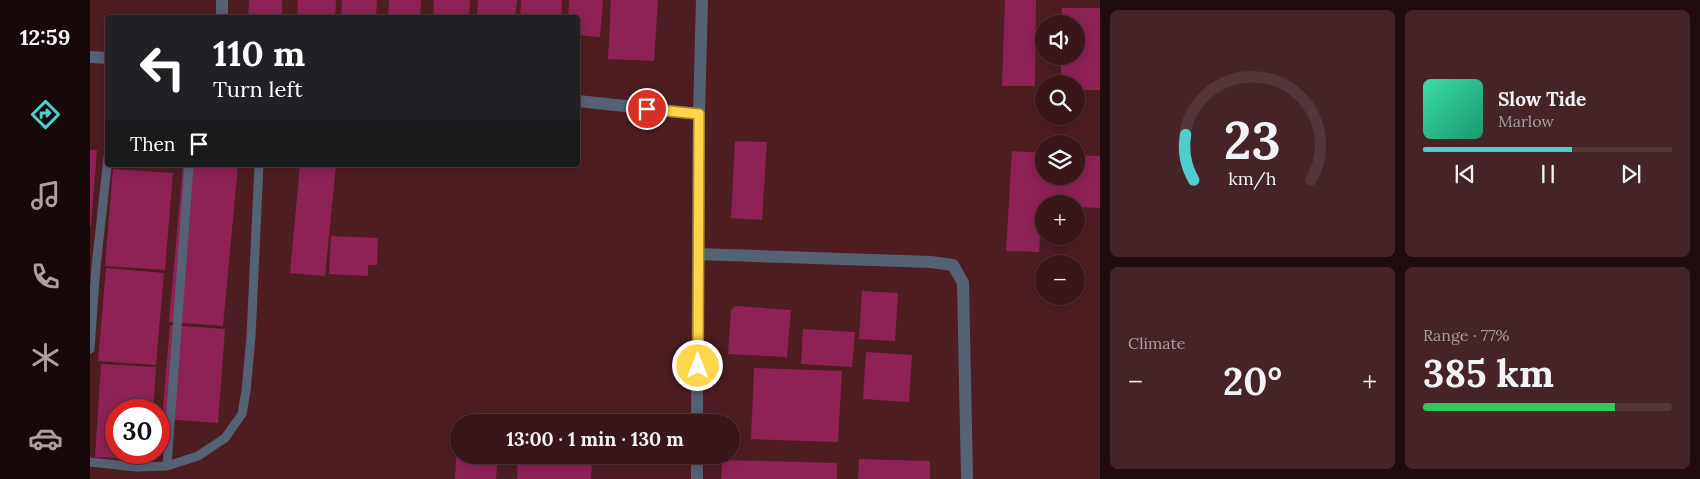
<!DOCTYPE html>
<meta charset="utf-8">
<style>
body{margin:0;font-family:Lora,serif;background:#452327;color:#f1f3f6;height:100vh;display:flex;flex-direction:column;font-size:19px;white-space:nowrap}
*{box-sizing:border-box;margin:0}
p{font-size:16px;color:#ab9fa2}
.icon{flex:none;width:28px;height:28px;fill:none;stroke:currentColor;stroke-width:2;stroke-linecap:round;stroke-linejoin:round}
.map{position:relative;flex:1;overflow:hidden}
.details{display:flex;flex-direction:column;gap:10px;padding:10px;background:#200c0e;width:600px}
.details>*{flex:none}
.guide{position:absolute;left:15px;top:15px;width:475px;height:152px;border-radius:5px;box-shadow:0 2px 12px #0003,0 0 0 1px #543539;background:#202124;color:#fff;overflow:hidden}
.tools{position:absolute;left:945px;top:15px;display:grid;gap:10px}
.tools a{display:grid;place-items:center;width:50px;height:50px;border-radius:50%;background:#3a161a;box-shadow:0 2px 12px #0003,0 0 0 1px #543539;font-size:25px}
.speed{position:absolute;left:15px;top:399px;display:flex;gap:10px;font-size:25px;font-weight:700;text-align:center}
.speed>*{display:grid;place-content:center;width:65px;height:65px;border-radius:50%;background:#3a161a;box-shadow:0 2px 12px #0003,0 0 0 1px #543539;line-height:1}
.speed .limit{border:8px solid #d22;background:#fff;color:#111}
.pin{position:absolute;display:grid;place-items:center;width:42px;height:42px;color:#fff;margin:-21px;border:2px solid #fff;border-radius:50%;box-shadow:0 1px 5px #0007}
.me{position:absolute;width:55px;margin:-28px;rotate:0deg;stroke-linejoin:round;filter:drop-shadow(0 0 4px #0008)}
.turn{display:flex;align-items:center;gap:18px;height:105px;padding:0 25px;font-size:22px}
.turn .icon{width:65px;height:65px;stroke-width:2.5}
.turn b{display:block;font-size:35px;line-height:42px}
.then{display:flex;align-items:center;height:48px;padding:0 25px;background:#0003;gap:10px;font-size:19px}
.big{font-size:38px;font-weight:800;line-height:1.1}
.details .tile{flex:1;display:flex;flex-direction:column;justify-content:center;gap:8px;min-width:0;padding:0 18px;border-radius:8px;background:#452327}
.details .dial{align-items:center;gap:0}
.dial svg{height:130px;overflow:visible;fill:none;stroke:#543539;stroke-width:7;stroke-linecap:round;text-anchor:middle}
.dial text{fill:#f1f3f6;stroke:none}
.song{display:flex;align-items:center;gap:15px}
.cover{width:60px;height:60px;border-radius:8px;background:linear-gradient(135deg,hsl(160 70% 55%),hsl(160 70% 35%))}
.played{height:5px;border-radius:2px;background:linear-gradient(90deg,#52cdce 60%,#543539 60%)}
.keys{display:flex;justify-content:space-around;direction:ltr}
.heat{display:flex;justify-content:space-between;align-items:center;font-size:28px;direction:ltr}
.charge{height:8px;border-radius:4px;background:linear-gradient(90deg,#34c759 77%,#543539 0)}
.details .tiles{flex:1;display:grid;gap:10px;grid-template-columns:repeat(2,1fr)}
.trip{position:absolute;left:360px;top:414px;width:290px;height:50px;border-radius:25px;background:#3a161a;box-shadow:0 2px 12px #0003,0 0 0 1px #543539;font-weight:800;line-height:50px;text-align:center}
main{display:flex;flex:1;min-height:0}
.tabs{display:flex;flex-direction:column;width:90px;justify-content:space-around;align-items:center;background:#17090a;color:#ab9fa2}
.tabs .icon{width:35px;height:35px}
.tabs .current{color:#52cdce}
.tabs b{font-size:22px;color:#f1f3f6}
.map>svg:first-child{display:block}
</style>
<main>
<nav class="tabs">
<b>12:59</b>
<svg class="icon current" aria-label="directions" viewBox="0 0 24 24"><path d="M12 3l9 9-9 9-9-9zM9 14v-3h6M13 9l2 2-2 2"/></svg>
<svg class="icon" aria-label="music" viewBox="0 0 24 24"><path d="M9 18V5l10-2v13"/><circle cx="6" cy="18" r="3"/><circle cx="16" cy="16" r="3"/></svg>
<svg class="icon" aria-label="phone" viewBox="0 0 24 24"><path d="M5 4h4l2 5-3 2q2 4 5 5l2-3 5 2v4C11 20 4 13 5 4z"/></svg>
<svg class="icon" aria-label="climate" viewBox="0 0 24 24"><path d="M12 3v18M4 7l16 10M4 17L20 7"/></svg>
<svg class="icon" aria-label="car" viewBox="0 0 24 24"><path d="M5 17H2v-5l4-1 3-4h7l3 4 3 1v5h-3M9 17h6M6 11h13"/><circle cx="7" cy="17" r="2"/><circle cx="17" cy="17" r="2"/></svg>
</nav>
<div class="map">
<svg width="1010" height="479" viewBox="0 0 1010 479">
<rect width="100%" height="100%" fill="#4e1d22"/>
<path fill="#8e2255" d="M159 0H192V18H158Z
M208 0H246L245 18H207Z
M252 0H287L286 18H251Z
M299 0H331L330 18H298Z
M344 0H380L379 18H343Z
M388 0H427L425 17 387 14Z
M431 0H472L471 18H430Z
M479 0H513L510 37 488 35V18H478Z
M521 0H568L564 61 518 59Z
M915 0H946L945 86H912Z
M972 8H1010V90H986V84H971V56H986V24H972Z
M645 141 677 142 672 220 641 218Z
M0 150H7L1 226H0Z
M922 151 954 153V176H986V155L1010 156V208L986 207V204H954V211H952L949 252 916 251Z
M93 165H148L133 326 79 322Z
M210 165H246L235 276 200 273Z
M23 169 83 173 75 270 15 266Z
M241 236 288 238 287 265H278V276L239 274Z
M16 268 74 273 66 365 8 361Z
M772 291 808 293 805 341 769 339Z
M646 306 701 310 697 357 638 354 641 310Z
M80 325 135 329 128 423 72 419Z
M713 329 765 332 762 367 711 364Z
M776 352 822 355 819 402 773 399Z
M11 364 66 367 63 410H26V452H61L60 460 5 457Z
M664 368 752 371 748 442 661 439Z
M367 441H369V455H408L406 479H365Z
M428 457 502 461 501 479H427Z
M769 459 840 461V479H768Z
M632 460 747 463V479H631Z"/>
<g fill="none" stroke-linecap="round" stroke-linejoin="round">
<path stroke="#556274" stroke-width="9" d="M0 349 6 267 18 157
M0 462 46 467 77 466 108 456 135 438 152 414 156 391 161 337 169 165
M77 466 99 165"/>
<path stroke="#556274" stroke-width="12" d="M132 18V0
M0 57 18 58
M488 101 609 114
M608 254 841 262 863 265 873 283 877 479
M607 422 609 114 612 0
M607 479V455"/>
</g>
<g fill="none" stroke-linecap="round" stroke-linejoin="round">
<defs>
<path id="route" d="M557 109 609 114 608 366"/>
</defs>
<use href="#route" stroke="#a68a30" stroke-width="12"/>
<use href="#route" stroke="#ffd54a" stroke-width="9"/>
</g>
</svg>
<div class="tools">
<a><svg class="icon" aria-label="sound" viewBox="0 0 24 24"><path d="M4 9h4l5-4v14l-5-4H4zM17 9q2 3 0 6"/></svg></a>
<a><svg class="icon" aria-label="search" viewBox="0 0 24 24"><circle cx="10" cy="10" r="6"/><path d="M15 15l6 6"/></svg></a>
<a><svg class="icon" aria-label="layers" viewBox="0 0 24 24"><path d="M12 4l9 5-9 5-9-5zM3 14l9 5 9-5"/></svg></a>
<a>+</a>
<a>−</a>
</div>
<div class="speed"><div class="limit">30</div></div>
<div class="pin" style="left:557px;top:109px;background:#d93025"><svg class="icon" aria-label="arrive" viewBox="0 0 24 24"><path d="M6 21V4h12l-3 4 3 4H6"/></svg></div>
<svg class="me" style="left:608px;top:366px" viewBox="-20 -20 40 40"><circle r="17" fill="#ffd54a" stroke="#fff" stroke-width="3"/><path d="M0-11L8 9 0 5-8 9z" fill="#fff"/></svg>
<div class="trip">13:00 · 1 min · 130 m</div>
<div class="guide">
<div class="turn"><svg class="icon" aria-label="left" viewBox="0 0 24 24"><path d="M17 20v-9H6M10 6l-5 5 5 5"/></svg><div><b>110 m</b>Turn left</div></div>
<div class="then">Then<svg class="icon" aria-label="arrive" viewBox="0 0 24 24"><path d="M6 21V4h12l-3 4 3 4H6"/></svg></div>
</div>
</div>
<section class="details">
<div class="tiles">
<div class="tile dial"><svg viewBox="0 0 100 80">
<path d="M14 69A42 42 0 1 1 86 69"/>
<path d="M14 69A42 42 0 0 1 9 41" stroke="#52cdce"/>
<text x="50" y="56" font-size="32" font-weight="700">23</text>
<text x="50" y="72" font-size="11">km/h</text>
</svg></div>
<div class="tile">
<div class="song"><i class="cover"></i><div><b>Slow Tide</b><p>Marlow</p></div></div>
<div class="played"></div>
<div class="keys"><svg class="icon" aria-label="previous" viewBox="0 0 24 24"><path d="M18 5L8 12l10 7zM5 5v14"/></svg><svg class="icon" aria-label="pause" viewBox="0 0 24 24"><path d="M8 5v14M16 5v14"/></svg><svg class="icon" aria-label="next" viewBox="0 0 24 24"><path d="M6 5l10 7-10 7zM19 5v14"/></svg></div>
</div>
<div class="tile"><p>Climate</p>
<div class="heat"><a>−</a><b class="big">20°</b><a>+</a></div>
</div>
<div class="tile"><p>Range · 77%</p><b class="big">385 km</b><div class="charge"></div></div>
</div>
</section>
</main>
